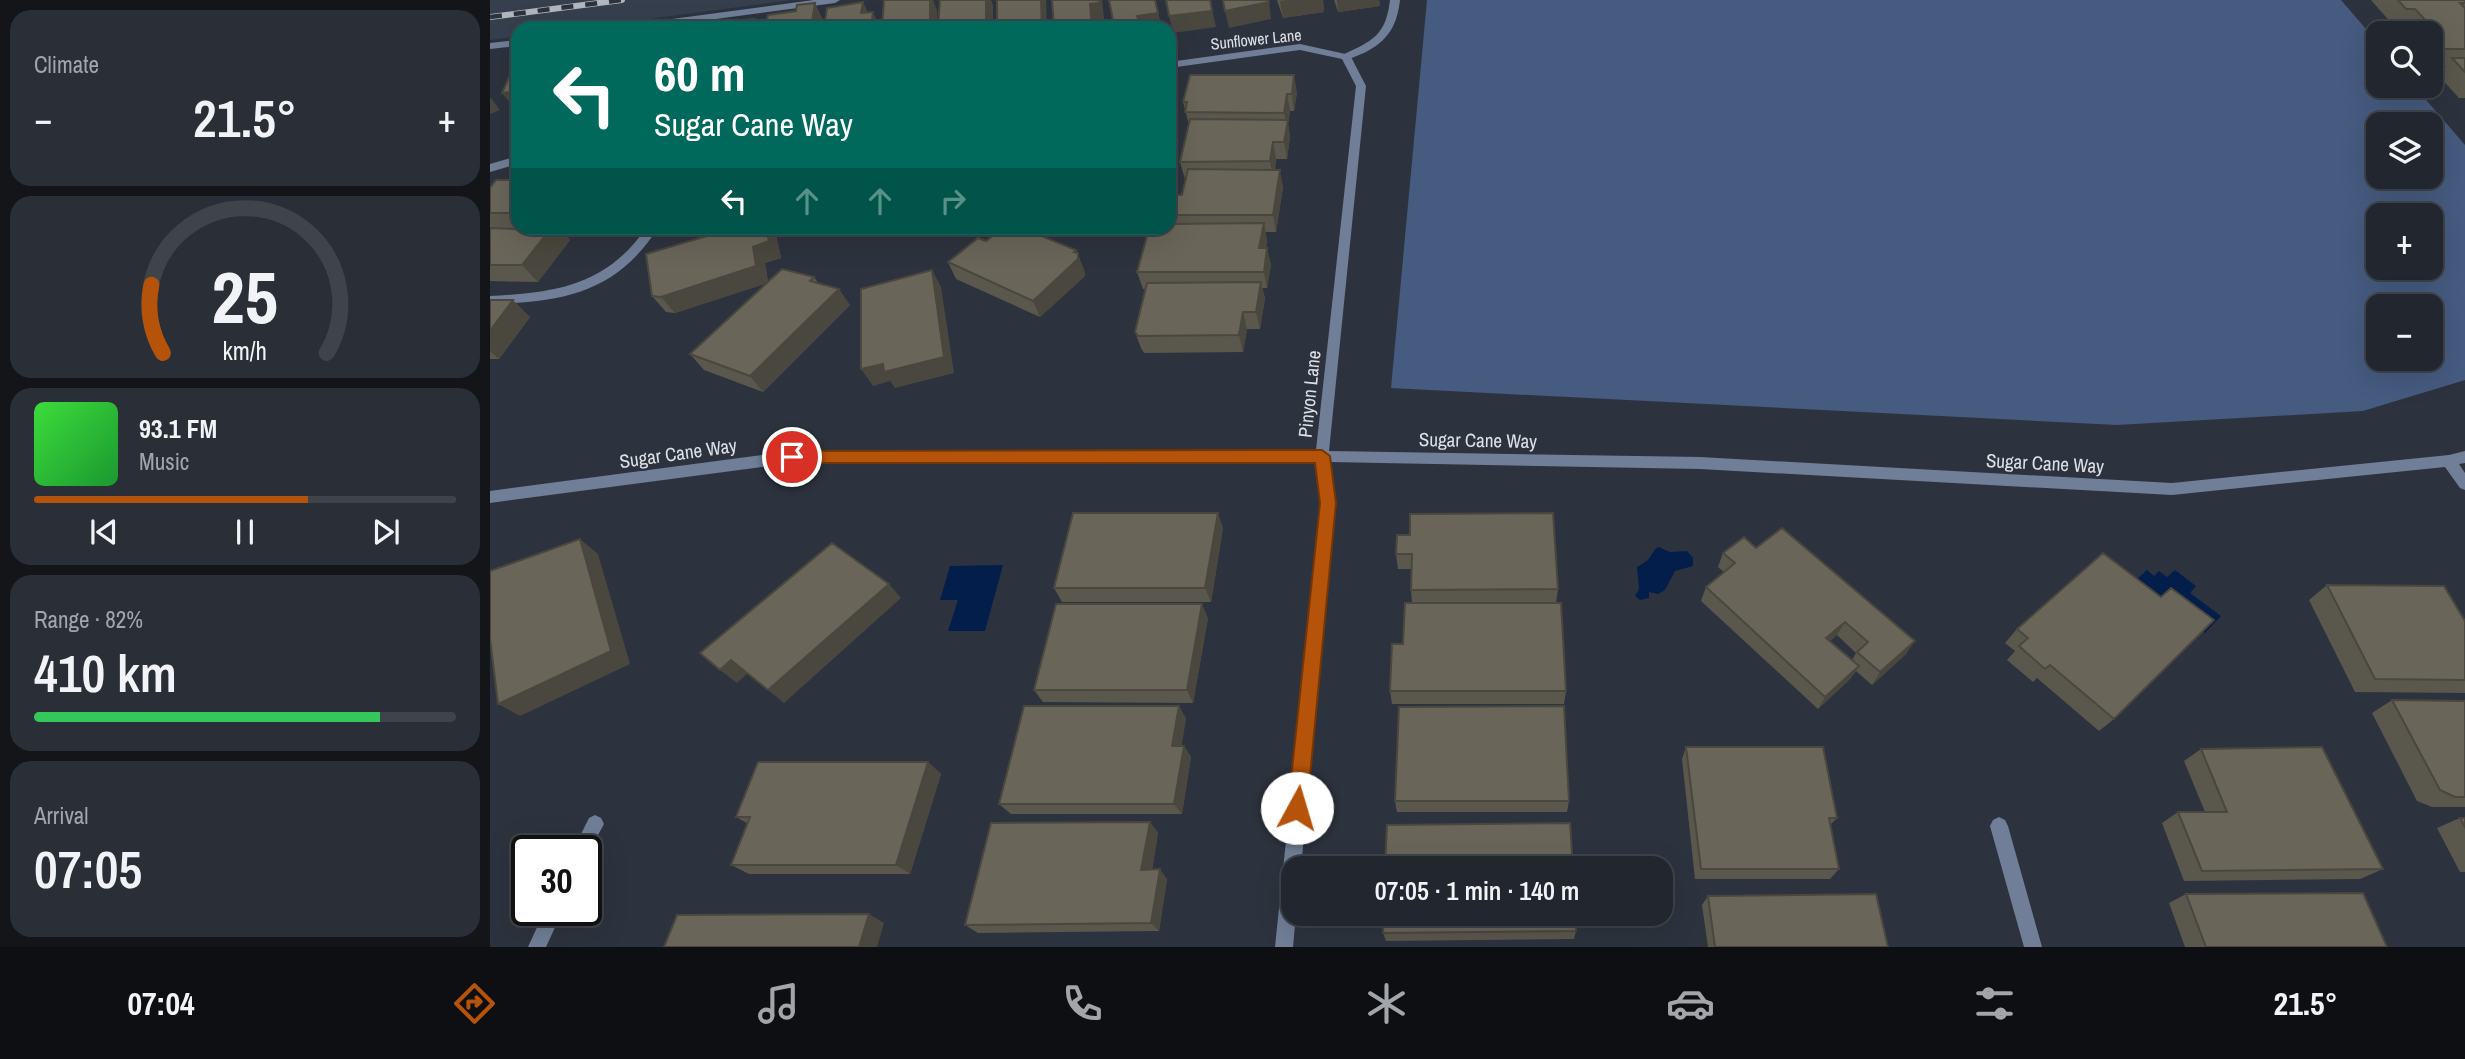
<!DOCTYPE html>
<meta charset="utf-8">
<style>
body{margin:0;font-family:"Archivo Narrow",sans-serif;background:#2a2e36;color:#f1f3f6;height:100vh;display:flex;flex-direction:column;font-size:26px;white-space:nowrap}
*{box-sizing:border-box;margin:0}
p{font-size:23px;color:#a2a5aa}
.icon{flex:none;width:38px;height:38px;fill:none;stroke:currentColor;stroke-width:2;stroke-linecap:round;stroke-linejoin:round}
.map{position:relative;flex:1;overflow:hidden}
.side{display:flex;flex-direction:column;gap:10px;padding:10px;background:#131519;width:490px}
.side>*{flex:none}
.banner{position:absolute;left:21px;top:21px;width:665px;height:214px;border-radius:21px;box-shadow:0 7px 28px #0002,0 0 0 2px #3f434a;background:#00695c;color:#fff;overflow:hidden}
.buttons{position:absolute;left:1876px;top:21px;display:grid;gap:14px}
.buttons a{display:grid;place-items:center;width:77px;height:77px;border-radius:14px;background:#22262e;box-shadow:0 7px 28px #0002,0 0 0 2px #3f434a;font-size:35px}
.speed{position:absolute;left:21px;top:835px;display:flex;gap:14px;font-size:35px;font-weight:700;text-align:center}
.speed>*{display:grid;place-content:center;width:91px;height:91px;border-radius:50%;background:#22262e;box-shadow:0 7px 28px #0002,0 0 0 2px #3f434a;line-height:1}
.speed .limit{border:4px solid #111;border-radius:10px;background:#fff;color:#111}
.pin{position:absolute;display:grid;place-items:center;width:60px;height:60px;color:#fff;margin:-30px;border:4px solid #fff;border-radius:50%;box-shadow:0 2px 7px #0007}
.me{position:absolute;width:77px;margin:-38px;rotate:6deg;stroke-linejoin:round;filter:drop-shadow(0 0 5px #0008)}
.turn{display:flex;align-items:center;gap:24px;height:147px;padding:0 28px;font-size:32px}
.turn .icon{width:91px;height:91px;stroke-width:2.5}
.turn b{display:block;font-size:49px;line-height:60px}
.lanes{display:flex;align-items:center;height:66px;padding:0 28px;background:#0003;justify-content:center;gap:35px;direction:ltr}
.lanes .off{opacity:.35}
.big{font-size:52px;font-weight:600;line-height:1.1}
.side .card{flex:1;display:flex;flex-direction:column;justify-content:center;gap:10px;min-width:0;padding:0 24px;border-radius:21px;background:#2a2e36}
.side .dial{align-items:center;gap:0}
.dial svg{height:182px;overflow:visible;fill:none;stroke:#3f434a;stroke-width:7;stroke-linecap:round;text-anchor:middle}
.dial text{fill:#f1f3f6;stroke:none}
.song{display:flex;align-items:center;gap:21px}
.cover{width:84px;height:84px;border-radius:10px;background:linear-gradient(135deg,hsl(120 70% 55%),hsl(130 70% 35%))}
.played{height:7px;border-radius:4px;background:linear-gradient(90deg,#b45309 65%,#3f434a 65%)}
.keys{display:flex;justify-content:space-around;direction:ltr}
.heat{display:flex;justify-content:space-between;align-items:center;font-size:38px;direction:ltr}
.charge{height:10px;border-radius:5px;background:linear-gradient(90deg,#34c759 82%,#3f434a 0)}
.trip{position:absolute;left:791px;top:856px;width:392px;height:70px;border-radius:21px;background:#22262e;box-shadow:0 7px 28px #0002,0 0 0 2px #3f434a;font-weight:600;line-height:70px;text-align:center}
.menu{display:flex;height:112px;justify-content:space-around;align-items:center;background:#0e0f12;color:#a2a5aa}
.menu .icon{width:49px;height:49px}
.menu .selected{color:#b45309}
.menu b{font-size:32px;color:#f1f3f6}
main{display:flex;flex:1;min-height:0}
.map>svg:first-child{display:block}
</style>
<main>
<section class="side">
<div class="card"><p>Climate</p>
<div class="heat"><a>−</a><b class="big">21.5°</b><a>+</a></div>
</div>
<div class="card dial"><svg viewBox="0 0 100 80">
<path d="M14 69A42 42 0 1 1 86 69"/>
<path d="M14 69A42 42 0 0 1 9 39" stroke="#b45309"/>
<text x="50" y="56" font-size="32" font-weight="700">25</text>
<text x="50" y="72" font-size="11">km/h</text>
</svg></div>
<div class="card">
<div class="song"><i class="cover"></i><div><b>93.1 FM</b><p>Music</p></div></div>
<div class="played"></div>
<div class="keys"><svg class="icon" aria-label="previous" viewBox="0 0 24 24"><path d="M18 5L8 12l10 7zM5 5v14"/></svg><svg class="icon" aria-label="pause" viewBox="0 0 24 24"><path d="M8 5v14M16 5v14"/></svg><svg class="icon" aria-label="next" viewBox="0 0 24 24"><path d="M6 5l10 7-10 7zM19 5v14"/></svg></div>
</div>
<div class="card"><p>Range · 82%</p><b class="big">410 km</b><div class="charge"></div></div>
<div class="card"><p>Arrival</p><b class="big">07:05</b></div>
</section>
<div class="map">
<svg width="1975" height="947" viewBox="0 0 1975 947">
<rect width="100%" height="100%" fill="#2d333e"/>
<path fill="#353f4e" d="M0 0H302L90 28H28V36L0 40Z"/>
<path fill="#455b7f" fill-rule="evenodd" d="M937 0H1851L1888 43V86H1924L1975 145V380L1873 411 1627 425 901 388ZM1888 124H1941V177H1888ZM1888 215H1941V268H1888ZM1888 306H1941V359H1888Z"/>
<path fill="#031e4b" d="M1169 547 1180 552 1197 551 1203 558V566L1185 571 1175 590 1168 594 1159 592V598L1150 600 1145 596 1149 589 1147 567 1158 560 1165 549Z
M513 565 495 631H458L468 600H450L460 566Z
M1657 570 1664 576 1669 571 1677 577 1685 570 1706 586 1700 593 1731 616 1715 633 1646 580Z"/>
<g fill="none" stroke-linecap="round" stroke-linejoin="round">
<path fill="#707f97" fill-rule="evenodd" d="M324 0H350L345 3 159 28H132L137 25Z
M900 0H910C907 26 898 41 874 53 866 56 860 60 852 59V55C883 41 896 35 900 0Z
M28 40V46L0 49V43Z
M156 228H168C126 293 73 302 0 304V296C66 293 117 285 156 228Z"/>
<path fill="#707f97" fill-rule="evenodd" d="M810 44 860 55 876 86 839 451 1210 457 1682 483 1959 455 1975 451V463L1969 464 1975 473V490L1970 488 1955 467 1682 495 1210 469 840 462 845 503 811 868H803V914H806L803 947H785L831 503 826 462 302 463 0 503V491L302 451 826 450 866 86 852 59 810 50 679 68V62Z
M28 156V164L0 172V164Z
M105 815 111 818 114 824 96 857V850H83L99 818Z
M1509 817 1515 820 1518 826 1552 947H1534L1500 826 1503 820Z
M55 910H73L56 947H38Z"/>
<defs>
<path id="rail" d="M0 17 132 0"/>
</defs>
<use href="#rail" stroke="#b2b7be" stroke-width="6"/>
<use href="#rail" stroke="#2d333e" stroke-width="4.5" stroke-dasharray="12" stroke-linecap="butt"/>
</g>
<path fill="#5a574d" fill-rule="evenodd" d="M787 0H833L834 12 793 18Z
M844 0H889L890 6 848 12Z
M1881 0H1975V98H1969L1948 75 1956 66H1941V33H1919L1912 25H1903Z
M807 92 804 111H800L798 123 800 137 797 159H786L785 170 793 187 786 232H775L777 240 776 248 781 265 777 288H772L775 298 770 329H757L753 352 654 353 651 348 645 332 656 289H653L647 272 664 236 680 224 679 215 692 195 696 179H695L690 162 699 125 693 102Z
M28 177V228H113L111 231H71L80 240 48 282 0 281V188Z
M286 235 291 258 275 263 278 282 324 277 328 283 360 305 273 392 214 370 200 354 277 283 185 313 176 312 162 296Z
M496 241 586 250 594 270 595 276 550 317 466 279 458 262Z
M0 300 40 317 9 359H0Z
M733 528 721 602H572L564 588Z
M907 535 1068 589 1066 603 1076 691 1074 704H902L900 691 913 644 922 603 921 590 922 569H908L906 554Z
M1266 548 1416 654 1382 685 1366 671 1360 679 1328 709 1211 601 1216 587 1234 572 1228 567 1233 553ZM1347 635 1366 653 1362 660 1340 641Z
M1613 553 1624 719 1609 731 1547 678 1543 682 1517 660 1525 651 1515 643 1527 629Z
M1837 585 1975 621V693L1865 692 1819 600Z
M718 618 703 703 553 702 544 690Z
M1902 700 1975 701V807H1942L1927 801 1882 713Z
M696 718 691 746H694L701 757 692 814H521L509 804Z
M1196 747 1347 818 1340 825 1349 869 1340 879H1205L1192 759Z
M1711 749 1893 869 1870 879 1694 881 1672 823 1688 812H1715L1694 761Z
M438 762 451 774 420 874H259L241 865 257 823 246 817Z
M905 801H1079L1077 812H907Z
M1970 818H1975V872H1970L1947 828Z
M660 822 668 833 662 870 677 879 669 931 488 933 475 925Z
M1696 894 1897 947H1695L1679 903Z
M1218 896 1398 947H1218L1212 905Z
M1086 931 1084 939 896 941 893 933Z"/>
<path fill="#4a473e" d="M440 0H443L447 10 448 28H440Z
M496 0H501L503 5V28H496Z
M551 0H556L557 28H552Z
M609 0H612L614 19 605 21V28H602L600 4Z
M665 0 672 28H625L624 25 647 16Z
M720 0 726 27 683 33 679 16Z
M798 0H833L834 12 793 18 790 1Z
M847 0H889L890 6 848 12Z
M373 2 381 19 371 13Z
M779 2 781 19 739 28 735 11Z
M325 3 333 20 332 28H321Z
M383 12 390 28H381Z
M265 19 270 28H263Z
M804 75 807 92 804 111 802 94Z
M28 91V110H26L12 93Z
M797 94 800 111 798 123 800 137 797 159 794 142 797 127 794 113Z
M0 97 10 110 0 114Z
M783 142 786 159 783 178 780 161Z
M790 170 793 187 786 232 783 215Z
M774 223 777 240 772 265 769 248Z
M61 228H68L80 240 48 282 32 265Z
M276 228H280L286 235 291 258 275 263 278 283 185 313 171 297 263 247Z
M777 248 781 265 777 288 774 272Z
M586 250 594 270 595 276 550 317 543 301Z
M442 270 451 287 464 373 405 388 400 381 383 386 371 369Z
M771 282 775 298 770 329 766 312Z
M349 289 360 305 273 392 260 376Z
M23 300 40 317 9 359 0 351V331Z
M753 312 757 329 753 352 749 335Z
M728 513 733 528 721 602 715 588Z
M90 539 108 554 140 664 30 716 8 704Z
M399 584 411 598 294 703 278 690Z
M712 604 718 618 703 703 697 690Z
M1355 622 1347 635 1329 651 1336 638Z
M1425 641 1416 654 1382 685 1390 672Z
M241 660 258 673 247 683 230 670Z
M1369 666 1360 679 1328 709 1335 697Z
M689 706 696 718 690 757 682 746Z
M694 746 701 757 692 814 684 804Z
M438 762 451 774 420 874 406 865Z
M660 822 668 833 660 880 651 870Z
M670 869 677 879 669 931 661 923Z
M379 914 394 923 387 947H369Z"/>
<path fill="#696559" stroke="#4a473e" stroke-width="2" d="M394 0H440V28H392Z
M450 0H496V28H448Z
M507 0H551L552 28H507Z
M562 0H609V3L600 4 602 28H564Z
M619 0H665L668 13 647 16 649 21 624 25Z
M676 0H720L722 11 679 16Z
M733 0H778L779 2 735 11Z
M1908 0H1975V3H1970L1975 8V49H1954L1933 25H1940L1925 9H1916Z
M373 2 371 13 383 12 381 28H334L337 8Z
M325 3 321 28H275L278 15 306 11 307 5Z
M265 19 263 28H216L218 24Z
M28 57V91L12 93Z
M1962 58H1975V72Z
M700 75H804L802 94H797L794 113 695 112 697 102H693Z
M700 119 798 120 794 142H783L780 161 690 162Z
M698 169 790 170 783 215H679V208L683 195H692Z
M23 177H28V213H0V188L6 180H20Z
M774 223 769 248H777L774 272H647L657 236H664L666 228H679V224Z
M28 225V228H61L32 265H0V228L25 229Z
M244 228H276L279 241 263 247 266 266 171 297 162 296 156 254Z
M513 228 527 229 532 228 586 250 584 252 588 253V259L543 301 458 262 488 238 496 241Z
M292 269 324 277 320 281 349 289 260 376 200 354Z
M442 270 454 357 394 372 393 364 371 369V289Z
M771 282 766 312H753L749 335 648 336 645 332 657 283Z
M0 300H23L0 331Z
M583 513H728L715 588H564Z
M1063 513 1068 589 921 590 922 554H906L907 535H920V514Z
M1292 528 1425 641 1390 672 1367 652 1378 642 1355 622 1336 638 1369 666 1335 697 1216 587 1245 563 1233 553 1254 537 1266 548Z
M90 539 121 651 8 704 0 638V571Z
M342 543 399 584 278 690 241 660 230 670 210 653Z
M1613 553 1671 597 1681 588 1724 620 1624 719 1560 665 1555 669 1529 646 1538 638 1527 629Z
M1837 585 1954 586 1975 621V680L1885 679Z
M915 603H1071L1076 691H900L902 644H913Z
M566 604H712L697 690H544Z
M1902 700 1975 701V797H1965L1950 790Z
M534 706H689L682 746H694L684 804H509Z
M1074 706 1079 801H905L909 707Z
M1196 747H1333L1347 818H1339L1349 869H1211Z
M1832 747 1893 869 1712 871 1688 812H1737L1711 749Z
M268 762H438L406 865H241L260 817H246Z
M1970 818H1975V827Z
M660 822 651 870 670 869 661 923 475 925 501 823Z
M1080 823 1083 868H895L897 825Z
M1873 893 1897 947H1716L1696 894Z
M1386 894 1398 947H1225L1218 896Z
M379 914 369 947H174L187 915Z
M894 914H1085L1086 931 893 933Z"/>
<path fill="#b45309" stroke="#753606" stroke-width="2" d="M832 450 840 456 846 503 817 808 814 815 807 818 801 815 798 808 830 503 825 463H302L294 457 302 451Z"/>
<g text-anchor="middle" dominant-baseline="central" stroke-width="5" stroke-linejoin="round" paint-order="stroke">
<g font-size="16" fill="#dce0e7" stroke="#2d333e">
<text transform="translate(766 39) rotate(-6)">Sunflower Lane</text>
</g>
<g font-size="19" fill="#dce0e7" stroke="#2d333e">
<text transform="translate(819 394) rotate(-84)">Pinyon Lane</text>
<text transform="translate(988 440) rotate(1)">Sugar Cane Way</text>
<text transform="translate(188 453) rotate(-8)">Sugar Cane Way</text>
<text transform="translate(1555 463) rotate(3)">Sugar Cane Way</text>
</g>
</g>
</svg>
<div class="buttons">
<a><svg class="icon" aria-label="search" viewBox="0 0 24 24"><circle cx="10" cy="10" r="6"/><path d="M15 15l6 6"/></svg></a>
<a><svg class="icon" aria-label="layers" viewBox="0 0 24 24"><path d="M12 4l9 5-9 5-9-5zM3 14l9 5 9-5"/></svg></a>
<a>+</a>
<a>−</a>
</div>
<div class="speed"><div class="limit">30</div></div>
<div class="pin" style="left:302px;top:457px;background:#d93025"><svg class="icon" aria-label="arrive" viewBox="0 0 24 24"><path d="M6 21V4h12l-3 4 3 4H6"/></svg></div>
<svg class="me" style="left:807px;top:808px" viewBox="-20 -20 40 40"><circle r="19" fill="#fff"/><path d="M0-13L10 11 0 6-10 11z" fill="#b45309"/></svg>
<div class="trip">07:05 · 1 min · 140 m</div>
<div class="banner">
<div class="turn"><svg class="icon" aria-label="left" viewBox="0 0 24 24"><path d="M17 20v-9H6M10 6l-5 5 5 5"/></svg><div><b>60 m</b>Sugar Cane Way</div></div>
<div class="lanes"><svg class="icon" aria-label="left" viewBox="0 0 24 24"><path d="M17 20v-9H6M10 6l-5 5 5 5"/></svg><svg class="icon off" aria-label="ahead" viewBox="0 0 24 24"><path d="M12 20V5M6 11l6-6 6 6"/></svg><svg class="icon off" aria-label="ahead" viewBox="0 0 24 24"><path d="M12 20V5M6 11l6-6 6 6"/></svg><svg class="icon off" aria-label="right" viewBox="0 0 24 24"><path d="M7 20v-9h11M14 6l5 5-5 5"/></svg></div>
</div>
</div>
</main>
<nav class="menu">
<b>07:04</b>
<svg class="icon selected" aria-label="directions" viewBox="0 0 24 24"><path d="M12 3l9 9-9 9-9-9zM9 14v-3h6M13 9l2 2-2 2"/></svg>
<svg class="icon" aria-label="music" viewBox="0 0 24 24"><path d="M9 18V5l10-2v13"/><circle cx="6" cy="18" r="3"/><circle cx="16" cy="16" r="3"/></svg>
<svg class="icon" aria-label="phone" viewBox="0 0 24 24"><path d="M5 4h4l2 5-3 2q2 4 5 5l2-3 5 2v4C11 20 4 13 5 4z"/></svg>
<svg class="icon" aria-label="climate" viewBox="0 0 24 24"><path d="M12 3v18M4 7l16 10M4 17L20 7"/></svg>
<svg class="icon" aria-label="car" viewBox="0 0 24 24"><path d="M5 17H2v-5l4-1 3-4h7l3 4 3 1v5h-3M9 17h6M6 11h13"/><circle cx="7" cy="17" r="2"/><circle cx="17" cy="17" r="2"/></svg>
<svg class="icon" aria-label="filters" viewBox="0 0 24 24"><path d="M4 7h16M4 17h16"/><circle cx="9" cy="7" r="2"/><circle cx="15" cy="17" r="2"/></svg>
<b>21.5°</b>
</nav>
